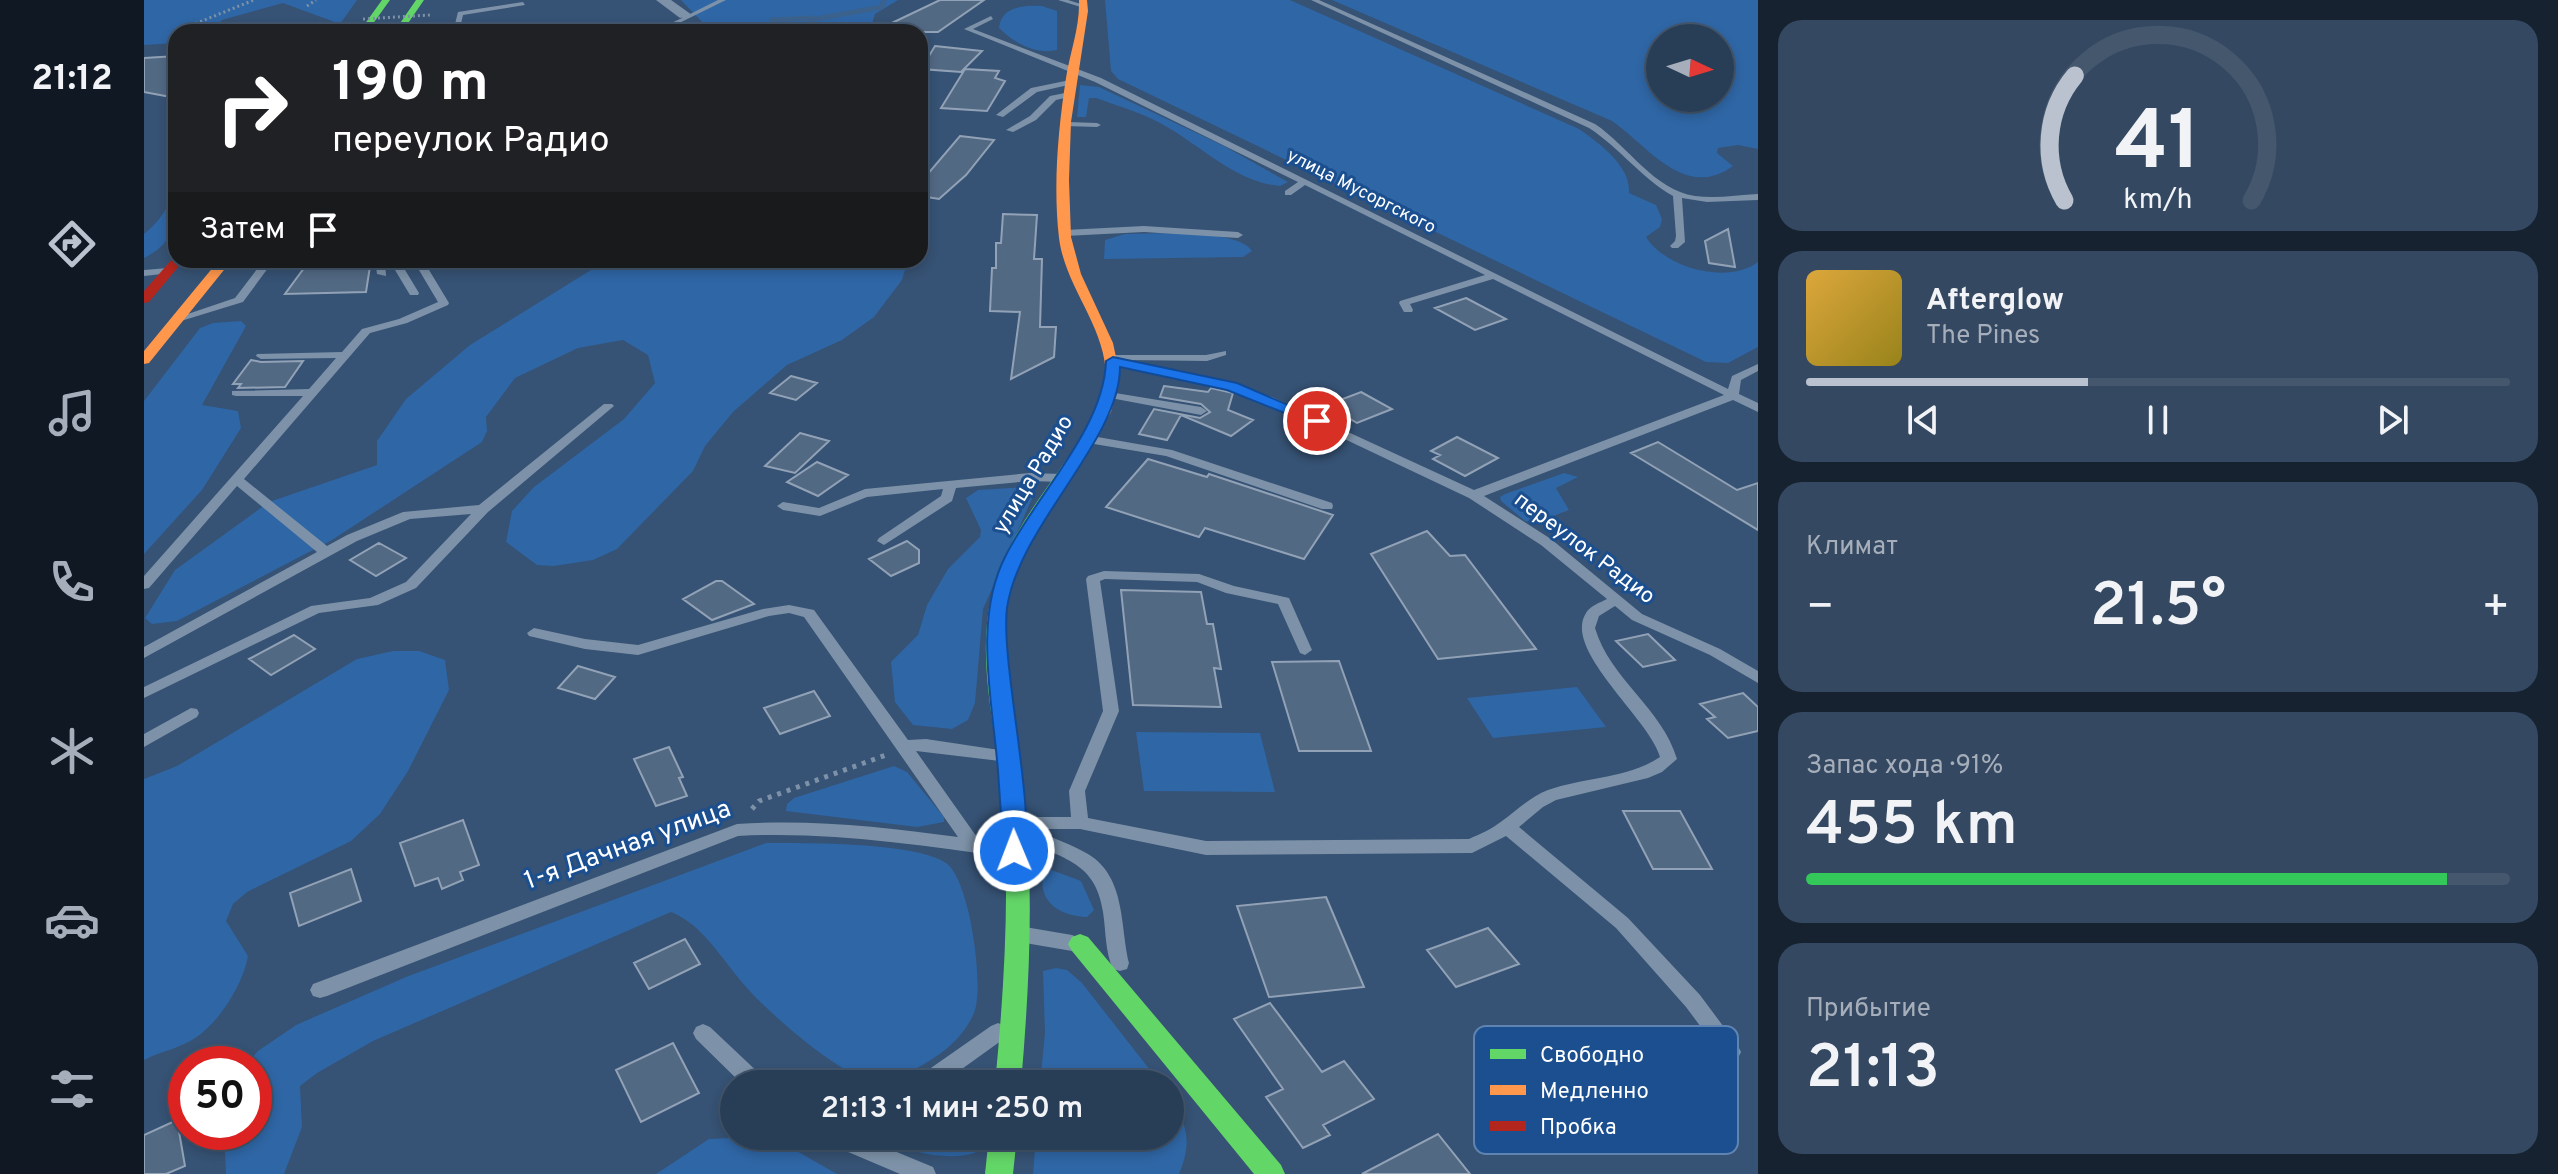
<!DOCTYPE html>
<html lang="ru">
<meta charset="utf-8">
<style>
body{margin:0;font-family:Overpass,sans-serif;background:#344961;color:#f1f3f6;height:100vh;display:flex;flex-direction:column;font-size:30px;white-space:nowrap}
*{box-sizing:border-box;margin:0}
p{font-size:26px;color:#a5aeba}
.icon{flex:none;width:44px;height:44px;fill:none;stroke:currentColor;stroke-width:2;stroke-linecap:round;stroke-linejoin:round}
.map{position:relative;flex:1;overflow:hidden}
.details{display:flex;flex-direction:column;gap:20px;padding:20px;background:#162230;width:800px}
.details>*{flex:none}
.banner{position:absolute;left:24px;top:24px;width:760px;height:244px;border-radius:24px;box-shadow:0 4px 12px #0003,0 0 0 2px #44576d;background:#202124;color:#fff;overflow:hidden}
.needle{width:52px;rotate:94deg}
.buttons{position:absolute;left:1502px;top:24px;display:grid;gap:16px}
.buttons a{display:grid;place-items:center;width:88px;height:88px;border-radius:50%;background:#283e57;box-shadow:0 4px 12px #0003,0 0 0 2px #44576d;font-size:40px}
.speed{position:absolute;left:24px;top:1046px;display:flex;gap:16px;font-size:40px;font-weight:700;text-align:center}
.speed>*{display:grid;place-content:center;width:104px;height:104px;border-radius:50%;background:#283e57;box-shadow:0 4px 12px #0003,0 0 0 2px #44576d;line-height:1}
.speed .limit{border:12px solid #d22;background:#fff;color:#111}
.pin{position:absolute;display:grid;place-items:center;width:68px;height:68px;color:#fff;margin:-34px;border:4px solid #fff;border-radius:50%;box-shadow:0 2px 8px #0007}
.me{position:absolute;width:88px;margin:-44px;rotate:359deg;stroke-linejoin:round;filter:drop-shadow(0 0 6px #0008)}
.turn{display:flex;align-items:center;gap:28px;height:168px;padding:0 32px;font-size:36px}
.turn .icon{width:104px;height:104px;stroke-width:2.5}
.turn b{display:block;font-size:56px;line-height:68px}
.then{display:flex;align-items:center;height:76px;padding:0 32px;background:#0003;gap:16px;font-size:30px}
.big{font-size:60px;font-weight:600;line-height:1.1}
.details .tile{flex:1;display:flex;flex-direction:column;justify-content:center;gap:12px;min-width:0;padding:0 28px;border-radius:24px;background:#344961}
.details .dial{align-items:center;gap:0}
.dial svg{height:208px;overflow:visible;fill:none;stroke:#44576d;stroke-width:7;stroke-linecap:round;text-anchor:middle}
.dial text{fill:#f1f3f6;stroke:none}
.song{display:flex;align-items:center;gap:24px}
.cover{width:96px;height:96px;border-radius:12px;background:linear-gradient(135deg,hsl(40 70% 55%),hsl(50 70% 35%))}
.played{height:8px;border-radius:4px;background:linear-gradient(90deg,#b9c2ce 40%,#44576d 40%)}
.keys{display:flex;justify-content:space-around;direction:ltr}
.heat{display:flex;justify-content:space-between;align-items:center;font-size:44px;direction:ltr}
.charge{height:12px;border-radius:6px;background:linear-gradient(90deg,#34c759 91%,#44576d 0)}
.trip{position:absolute;left:576px;top:1070px;width:464px;height:80px;border-radius:40px;background:#283e57;box-shadow:0 4px 12px #0003,0 0 0 2px #44576d;font-weight:600;line-height:80px;text-align:center}
main{display:flex;flex:1;min-height:0}
.tab-bar{display:flex;flex-direction:column;width:144px;justify-content:space-around;align-items:center;background:#101923;color:#a5aeba}
.tab-bar .icon{width:56px;height:56px}
.tab-bar .selected{color:#b9c2ce}
.tab-bar b{font-size:36px;color:#f1f3f6}
.map>svg:first-child{display:block}
</style>
<main>
<nav class="tab-bar">
<b>21:12</b>
<svg class="icon selected" aria-label="directions" viewBox="0 0 24 24"><path d="M12 3l9 9-9 9-9-9zM9 14v-3h6M13 9l2 2-2 2"/></svg>
<svg class="icon" aria-label="music" viewBox="0 0 24 24"><path d="M9 18V5l10-2v13"/><circle cx="6" cy="18" r="3"/><circle cx="16" cy="16" r="3"/></svg>
<svg class="icon" aria-label="phone" viewBox="0 0 24 24"><path d="M5 4h4l2 5-3 2q2 4 5 5l2-3 5 2v4C11 20 4 13 5 4z"/></svg>
<svg class="icon" aria-label="climate" viewBox="0 0 24 24"><path d="M12 3v18M4 7l16 10M4 17L20 7"/></svg>
<svg class="icon" aria-label="car" viewBox="0 0 24 24"><path d="M5 17H2v-5l4-1 3-4h7l3 4 3 1v5h-3M9 17h6M6 11h13"/><circle cx="7" cy="17" r="2"/><circle cx="17" cy="17" r="2"/></svg>
<svg class="icon" aria-label="filters" viewBox="0 0 24 24"><path d="M4 7h16M4 17h16"/><circle cx="9" cy="7" r="2"/><circle cx="15" cy="17" r="2"/></svg>
</nav>
<div class="map">
<svg width="1614" height="1174" viewBox="0 0 1614 1174">
<rect width="100%" height="100%" fill="#365274"/>
<path fill="#2f66a5" fill-rule="evenodd" d="M0 0H213L196 24 139 3 78 20 68 32H32V43L0 45Z
M537 0H754L731 14 728 24 734 32H587L616 25 559 23Z
M961 0H1146L1435 129C1458 145 1487 167 1485 193L1512 205 1518 219 1516 227 1502 237C1521 268 1584 285 1614 262V347L1584 363 1562 362 974 79 967 71Z
M1188 0H1614V149L1594 145 1574 148 1573 153 1589 166C1541 201 1504 146 1468 121ZM1516 38H1576V98H1516Z
M898 6 913 11V50C892 55 870 43 855 28 857 6 881 5 898 6Z
M936 85 955 87 1080 146 1144 182 1136 186C1088 182 1052 140 1010 120 992 111 971 105 952 98H945L942 117H933Z
M32 161C32 201 42 238 0 258V234C14 223 28 205 30 186 31 176 27 170 32 161Z
M981 234C1008 234 1093 228 1108 251L1099 257 960 259 961 240Z
M463 260H764L758 280 730 317 698 340 643 365 589 412 561 446 549 471 473 549 449 560 410 566 393 565 362 542 368 511 390 487 480 419 511 383 504 355 479 340 434 348 371 378 342 417 343 431 338 442 188 540 33 621 8 624 1 618 31 570 125 502 233 465V441L262 399 326 345Z
M97 321 102 326 58 405 94 411 97 428 58 490 0 554V401L56 328 69 323Z
M1420 473 1434 477 1412 488 1425 510 1394 522 1381 521 1357 501 1356 497 1361 494Z
M880 487 890 490V494L839 609 831 703 824 720 808 729 769 725 751 702 747 662 774 635 783 605 804 569 836 537 837 530 822 498 834 490Z
M249 651H275L301 660 305 690 264 771 236 814 207 841 103 892 89 904 82 921 104 956C99 985 74 1025 48 1040 33 1049 15 1052 0 1060V779L33 766 213 659Z
M1433 687 1462 727 1349 738 1323 698Z
M992 732 1116 733 1131 792 1000 791Z
M750 766 763 772 800 817V822L773 827 642 811 643 804 650 798Z
M622 843C661 843 771 842 802 863 826 879 841 988 830 1013 817 1042 796 1055 770 1070 755 1080 729 1083 712 1075 682 1062 625 1013 603 988 580 963 560 925 527 912L229 1041 173 1073 156 1086 158 1127 140 1174H82L80 1132H110V1064H102L114 1051 152 1025 262 977Z
M902 868 937 881 950 910 943 917C914 917 889 898 902 868Z
M912 968 923 970 938 983 1017 1084H896L901 1033 899 971Z
M1026 1098C1044 1125 1048 1143 1035 1174H889L892 1136H1026Z
M747 1136H838L831 1153C805 1160 766 1156 747 1136Z
M608 1137 644 1146 693 1174H512L565 1139Z"/>
<g fill="none" stroke-linecap="round" stroke-linejoin="round">
<path stroke="#3b618d" stroke-width="5" d="M628 20 669 18
M682 32 659 26 672 19 738 7 740 0"/>
</g>
<path fill="#526984" stroke="#92a2b6" stroke-width="2" d="M796 0H840L794 32H729Z
M791 46 838 51 817 72 777 69Z
M32 56V98L0 92V58Z
M821 69 855 71 851 78 861 81 843 111 797 108Z
M816 136 850 140 822 175 795 199 776 196V183Z
M859 214 893 215 890 259H898L896 327H912L910 357 867 379 876 312 846 311 848 268H852V243H857Z
M1584 229 1591 267 1565 263 1561 241Z
M166 260H227L222 292 141 294Z
M1322 298 1362 319 1331 330 1291 308Z
M107 360 117 362 159 361 141 387 94 388 97 384H89Z
M647 376 673 383 652 400 626 393Z
M1020 386 1064 392 1067 388 1089 393 1084 410 1109 420 1087 436 1037 415 1023 440 995 434 1010 409 1056 418 1066 412 1057 404 1016 397Z
M1217 392 1248 409 1213 423 1183 405Z
M656 433 685 441 651 473 621 466Z
M1313 437 1354 458 1321 476 1289 459 1296 455 1287 451Z
M1514 442 1593 490 1614 483V530L1487 453Z
M1004 459 1063 477 1065 474 1189 515 1160 559 1061 528 1055 537 962 507Z
M673 462 704 475 674 496 643 482Z
M1283 531 1306 556 1321 555 1392 649 1294 659 1227 554Z
M763 541 775 550V563L747 576 725 559Z
M235 543 262 558 232 576 206 560Z
M572 581H578L610 604 568 620 539 599Z
M977 590 1057 592 1063 624H1069L1077 669 1070 668 1077 707 989 705Z
M1504 634 1531 660 1499 667 1472 641Z
M150 635 171 649 127 675 105 659Z
M1195 661 1227 751H1155L1128 662Z
M434 666 471 677 451 699 414 688Z
M670 691 686 716 636 734 620 708Z
M1599 693 1614 707V731L1584 738 1563 719 1571 717 1556 704Z
M525 747 539 777 535 778 543 796 512 806 490 759Z
M1479 811H1536L1568 869H1509Z
M319 820 335 865 316 872 319 880 298 889 294 878 271 886 256 843Z
M207 869 217 901 155 926 146 893Z
M1182 897 1220 987 1125 997 1093 906Z
M1344 928 1375 964 1312 987 1283 950Z
M541 939 556 964 505 989 490 963Z
M1126 1003 1178 1072 1200 1061 1230 1099 1179 1125 1186 1135 1159 1148 1122 1097 1139 1089 1090 1019Z
M529 1043 555 1093 497 1122 472 1070Z
M33 1120 41 1166 22 1174H0V1135Z
M1294 1134 1326 1174H1218Z"/>
<g fill="none" stroke-linecap="round" stroke-linejoin="round">
<path stroke="#7d92a8" stroke-width="3" stroke-dasharray="2 3" stroke-linecap="butt" d="M163 6 172 0
M33 31 110 0"/>
<path stroke="#7d92a8" stroke-width="5" stroke-dasharray="4 6" stroke-linecap="butt" d="M608 809 615 801 742 755"/>
<path fill="#7d92a8" fill-rule="evenodd" d="M574 0H582L517 32H508L538 18 539 14 544 15Z
M914 0H924L943 6 940 8Z
M1167 0H1175L1451 124C1484 146 1510 190 1551 196 1572 199 1593 195 1614 194V200L1563 202 1538 198 1541 242 1534 248H1528L1526 246 1531 241 1532 236 1529 196C1497 178 1476 148 1445 128Z
M379 2 381 5 319 15 315 32H309L314 12Z
M847 16 849 19 829 29 957 78 1584 389 1588 376 1614 364V371L1597 380 1595 394 1614 403V412L1589 400 1340 496 1407 539 1498 614 1576 649 1614 671V683L1566 655 1488 620 1471 606 1455 616 1451 628C1466 679 1518 708 1533 759L1518 772 1504 778 1412 800 1399 807 1375 827 1484 918 1556 995 1594 1046 1597 1052 1594 1058 1587 1061 1580 1058 1542 1007 1472 928 1362 836 1328 853 1062 855 936 829H892C909 839 927 844 944 854 982 877 976 925 985 963L983 969 976 971 969 969C961 952 962 931 959 912 951 858 915 860 875 836L872 831 874 828 870 823 873 818 879 817H927L925 791 959 711 942 579 944 576 960 571 1055 574 1090 586 1145 598 1168 650 1161 655 1156 653 1134 604 1082 593 1053 582 961 579 956 581 975 711 941 791 944 818 1062 841 1325 839C1336 834 1348 829 1358 821 1373 810 1386 797 1404 790 1441 777 1483 779 1516 757 1506 719 1418 650 1442 613 1446 606 1455 603 1463 599L1397 545 1325 498 1120 401 1085 389 965 363 963 361 969 355H1062L1082 351V355L1063 361 982 360 1088 383 1128 397 1330 490 1580 395 1349 279 1266 304 1269 310 1268 312H1260L1255 303 1256 301 1341 275 1161 185 1147 195H1141V191L1154 182 951 82 820 29Z
M408 23 410 26 377 32H361Z
M23 43 32 44V48L23 45Z
M926 80 930 82 929 84 893 92 859 117 852 115 887 88Z
M926 92H929V96L912 100 892 120 869 132 862 130 886 116 906 96Z
M924 122 953 123 957 125 953 127 921 126 920 124Z
M1000 226 1094 232 1099 235 1094 238 1000 232 921 236 916 233 921 230Z
M120 260H130L99 302 37 321 32 318 91 298Z
M231 260H241L242 276 233 274Z
M245 260H255L275 293 274 295H266Z
M269 260H279L305 303 304 305 263 323 226 333 100 479 183 546 203 535 259 512 335 505 460 404H468L470 406 344 512 272 588 234 605 175 613 0 698V687L167 606 226 598 262 582 327 514 266 519 213 541 0 658V647L173 552 93 486 5 588 0 589V576L159 396H92L88 395V391L165 389 192 358 117 359 112 356 113 354 198 352 218 329 255 319 294 302Z
M24 268 27 269V273L0 276V270Z
M965 392 1057 407 1063 411 1057 415 961 397V393Z
M942 435 1028 450 1188 503 1189 506 1188 509H1178L1022 456 938 442 936 439Z
M886 473 917 474 923 478 917 482 886 481 812 488 808 501 740 545 733 541 735 538 797 496 799 489 723 497 676 516 639 510 633 506 639 502 675 508 721 489Z
M645 605 670 610 764 740 782 739 862 751 864 755 862 759 856 761 772 751 835 840 870 845 873 850 870 855 864 857C774 845 685 831 594 836L183 996 176 998 169 996 166 990 169 984 593 824C668 819 740 827 814 837L660 617 645 613 625 616 494 655 441 649 385 636 383 633 390 628 441 639 494 645 619 609Z
M47 708 53 709 55 713 53 717 0 747V734Z
M881 927 928 935 935 938 937 943 935 948 928 951 881 943 874 940 872 935 874 930Z
M854 1023 861 1026 864 1032 861 1038 797 1084H771L774 1077 847 1026Z
M559 1024 566 1027 619 1077 622 1084H598L552 1039 549 1033 552 1027Z
M679 1136H714L789 1167 792 1174H756L683 1143Z"/>
<path fill="#7d92a8" fill-rule="evenodd" d="M512 0H527L548 15 536 18Z"/>
<path fill="#63d668" fill-rule="evenodd" d="M238 0H246L223 32H215Z
M272 0H280L258 32H250Z
M924 464 932 469C907 507 877 547 866 592 850 662 874 734 881 804 890 897 885 991 877 1084H851C860 991 866 897 859 804 854 734 831 663 848 593 859 546 891 505 918 466Z
M936 934 944 937 1137 1165 1141 1174H1110L928 951 924 944 928 937Z
M845 1136H873L869 1174H841Z"/>
<path fill="#ff974d" fill-rule="evenodd" d="M935 0H943L944 11 927 122 925 180 927 237 937 274 969 343 976 376 967 412 930 472 924 474 916 469C934 442 962 411 962 377 962 327 921 287 915 238 909 186 914 130 922 78 926 52 936 27 935 0Z
M75 260H88L5 363 0 364V351Z"/>
<path fill="#b3261e" fill-rule="evenodd" d="M30 257 40 260 5 302 0 303V291Z"/>
<path stroke="#7d92a8" stroke-width="3" stroke-dasharray="2 3" stroke-linecap="butt" d="M219 19 286 15"/>
</g>
<path fill="#1a73e8" stroke="#114b97" stroke-width="2" d="M969 357 1093 383 1181 421 1168 424 1083 390 976 367C976 441 875 525 863 608 856 661 895 826 878 857H862C858 848 855 776 853 760 847 694 830 616 862 555 892 495 960 429 962 361Z"/>
<g text-anchor="middle" dominant-baseline="central" stroke-width="6" stroke-linejoin="round" paint-order="stroke">
<g font-size="18" fill="#fff" stroke="#1b4f8f">
<text transform="translate(1217 192) rotate(27)">улица Мусоргского</text>
</g>
<g font-size="22" fill="#fff" stroke="#1b4f8f">
<text transform="translate(890 475) rotate(-59)">улица Радио</text>
<text transform="translate(1440 549) rotate(37)">переулок Радио</text>
</g>
<g font-size="26" fill="#fff" stroke="#1b4f8f">
<text transform="translate(484 846) rotate(-20)">1-я Дачная улица</text>
</g>
</g>
<rect x="1330" y="1026" width="264" height="128" rx="12" fill="#1b4f8f" stroke="#5f84b1" stroke-width="2"/>
<rect x="1346" y="1049" width="36" height="10" fill="#63d668"/>
<rect x="1346" y="1085" width="36" height="10" fill="#ff974d"/>
<rect x="1346" y="1121" width="36" height="10" fill="#b3261e"/>
<g font-size="22" fill="#fff">
<text x="1396" y="1062">Свободно</text>
<text x="1396" y="1098">Медленно</text>
<text x="1396" y="1134">Пробка</text>
</g>
</svg>
<div class="buttons">
<a><svg class="needle" viewBox="-14 -14 28 28"><path d="M0-13l5 13h-10z" fill="#e53935"/><path d="M0 13l5-13h-10z" fill="#a5aeba"/></svg></a>
</div>
<div class="speed"><div class="limit">50</div></div>
<div class="pin" style="left:1173px;top:421px;background:#d93025"><svg class="icon" aria-label="arrive" viewBox="0 0 24 24"><path d="M6 21V4h12l-3 4 3 4H6"/></svg></div>
<svg class="me" style="left:870px;top:851px" viewBox="-20 -20 40 40"><circle r="17" fill="#1a73e8" stroke="#fff" stroke-width="3"/><path d="M0-11L8 9 0 5-8 9z" fill="#fff"/></svg>
<div class="trip">21:13 · 1 мин · 250 m</div>
<div class="banner">
<div class="turn"><svg class="icon" aria-label="right" viewBox="0 0 24 24"><path d="M7 20v-9h11M14 6l5 5-5 5"/></svg><div><b>190 m</b>переулок Радио</div></div>
<div class="then">Затем<svg class="icon" aria-label="arrive" viewBox="0 0 24 24"><path d="M6 21V4h12l-3 4 3 4H6"/></svg></div>
</div>
</div>
<section class="details">
<div class="tile dial"><svg viewBox="0 0 100 80">
<path d="M14 69A42 42 0 1 1 86 69"/>
<path d="M14 69A42 42 0 0 1 18 21" stroke="#b9c2ce"/>
<text x="50" y="56" font-size="32" font-weight="700">41</text>
<text x="50" y="72" font-size="11">km/h</text>
</svg></div>
<div class="tile">
<div class="song"><i class="cover"></i><div><b>Afterglow</b><p>The Pines</p></div></div>
<div class="played"></div>
<div class="keys"><svg class="icon" aria-label="previous" viewBox="0 0 24 24"><path d="M18 5L8 12l10 7zM5 5v14"/></svg><svg class="icon" aria-label="pause" viewBox="0 0 24 24"><path d="M8 5v14M16 5v14"/></svg><svg class="icon" aria-label="next" viewBox="0 0 24 24"><path d="M6 5l10 7-10 7zM19 5v14"/></svg></div>
</div>
<div class="tile"><p>Климат</p>
<div class="heat"><a>−</a><b class="big">21.5°</b><a>+</a></div>
</div>
<div class="tile"><p>Запас хода · 91%</p><b class="big">455 km</b><div class="charge"></div></div>
<div class="tile"><p>Прибытие</p><b class="big">21:13</b></div>
</section>
</main>
